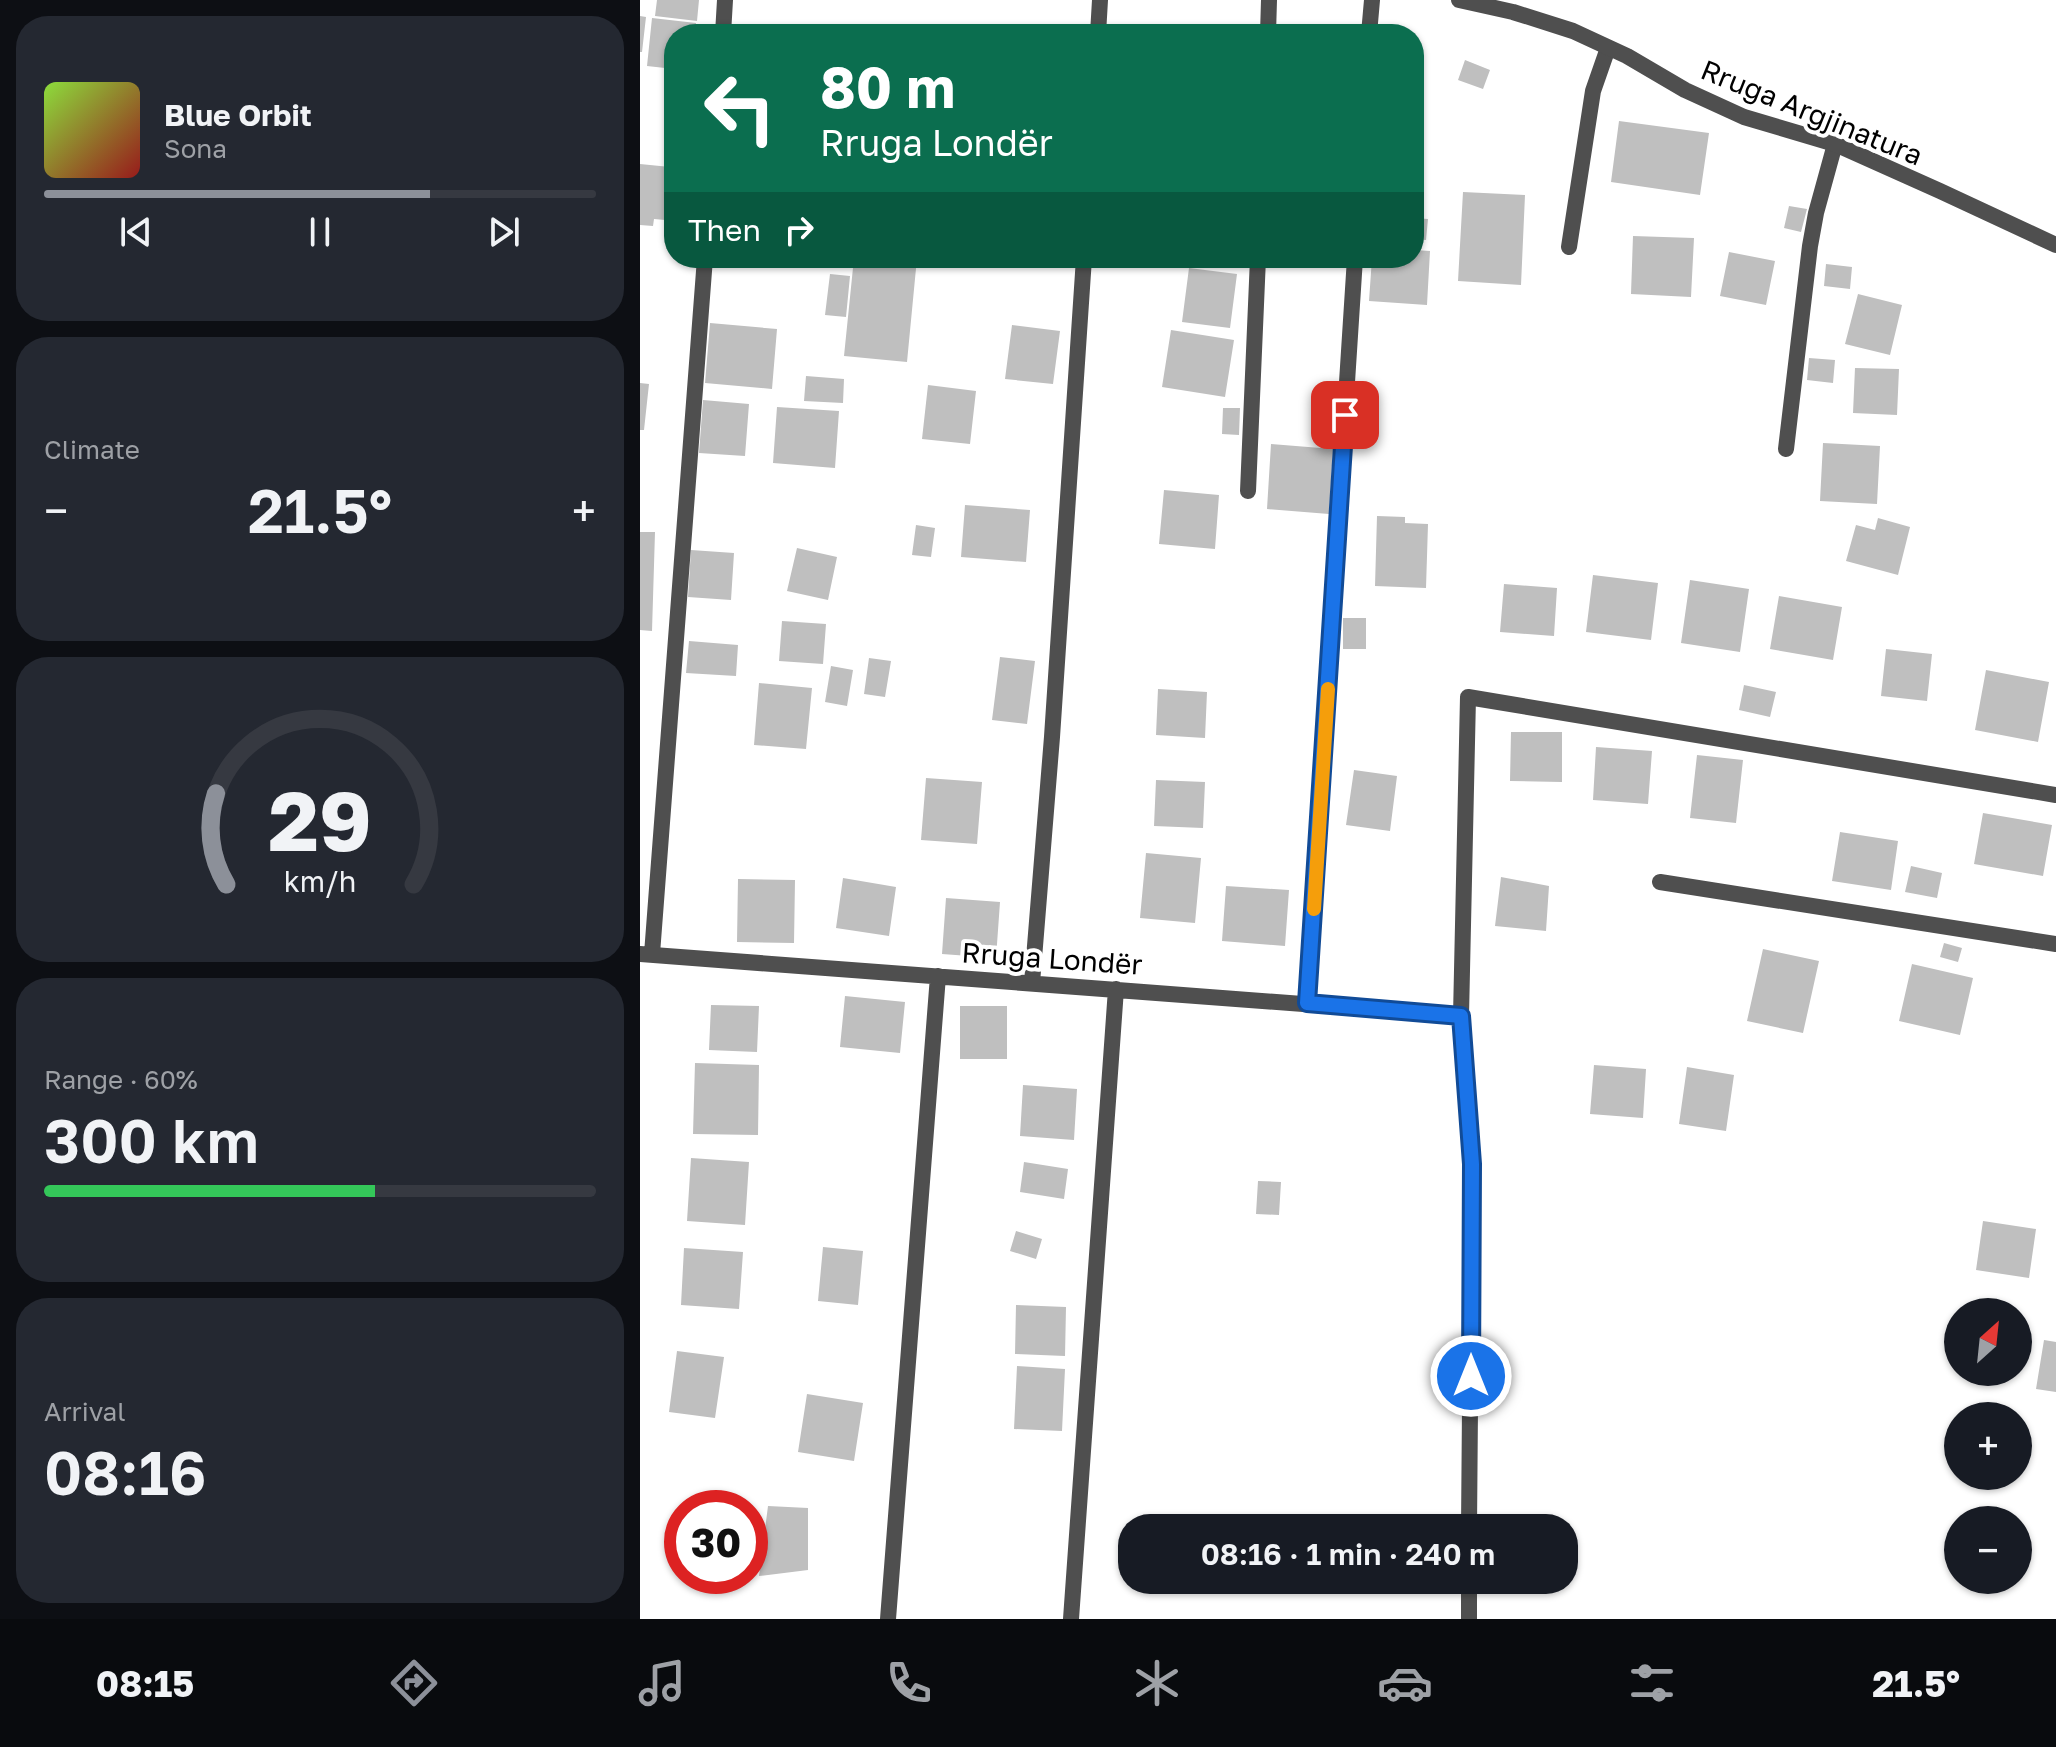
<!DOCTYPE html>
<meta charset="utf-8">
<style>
body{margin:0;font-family:"Golos Text",sans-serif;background:#242831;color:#f1f3f6;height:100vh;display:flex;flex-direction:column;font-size:30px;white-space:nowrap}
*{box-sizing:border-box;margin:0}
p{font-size:26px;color:#9ea1a6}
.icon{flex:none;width:44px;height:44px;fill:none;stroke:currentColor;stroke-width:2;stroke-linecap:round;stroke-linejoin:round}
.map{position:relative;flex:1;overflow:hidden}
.side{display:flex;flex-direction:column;gap:16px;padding:16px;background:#0d0f14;width:640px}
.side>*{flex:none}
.banner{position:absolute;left:24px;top:24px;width:760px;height:244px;border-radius:32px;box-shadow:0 2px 6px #0004;background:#0b6e4f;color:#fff;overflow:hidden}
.needle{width:52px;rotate:27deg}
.fabs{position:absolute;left:1304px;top:1298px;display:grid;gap:16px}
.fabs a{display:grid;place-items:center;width:88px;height:88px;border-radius:50%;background:#171b24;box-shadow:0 2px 6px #0004;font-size:40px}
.speed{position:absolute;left:24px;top:1490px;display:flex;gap:16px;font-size:40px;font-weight:700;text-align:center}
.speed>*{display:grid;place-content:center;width:104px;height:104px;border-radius:50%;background:#171b24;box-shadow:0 2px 6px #0004;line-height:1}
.speed .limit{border:12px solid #d22;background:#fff;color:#111}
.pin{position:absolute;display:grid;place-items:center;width:68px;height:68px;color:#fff;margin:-34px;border-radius:16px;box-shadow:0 4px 12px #0006}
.me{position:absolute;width:88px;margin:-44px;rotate:0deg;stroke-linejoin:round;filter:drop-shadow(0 0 6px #0008)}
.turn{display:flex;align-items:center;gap:28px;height:168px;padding:0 24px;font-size:36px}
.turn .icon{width:104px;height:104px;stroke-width:2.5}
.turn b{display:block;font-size:56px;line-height:68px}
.then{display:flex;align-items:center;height:76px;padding:0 24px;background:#0003;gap:16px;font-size:30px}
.big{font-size:60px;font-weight:600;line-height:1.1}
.side .tile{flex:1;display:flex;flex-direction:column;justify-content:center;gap:12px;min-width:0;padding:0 28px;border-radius:32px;background:#242831}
.side .dial{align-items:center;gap:0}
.dial svg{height:208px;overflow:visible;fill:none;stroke:#363941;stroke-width:7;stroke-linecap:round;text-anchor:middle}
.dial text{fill:#f1f3f6;stroke:none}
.song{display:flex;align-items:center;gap:24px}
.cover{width:96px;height:96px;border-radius:12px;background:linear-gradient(135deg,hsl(90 70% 55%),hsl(0 70% 35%))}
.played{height:8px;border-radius:4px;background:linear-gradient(90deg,#8c9099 70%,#363941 70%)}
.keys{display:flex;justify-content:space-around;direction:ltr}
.heat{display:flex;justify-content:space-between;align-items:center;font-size:44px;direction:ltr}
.charge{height:12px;border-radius:6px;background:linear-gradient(90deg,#34c759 60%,#363941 0)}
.trip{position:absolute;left:478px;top:1514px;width:460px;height:80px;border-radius:32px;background:#171b24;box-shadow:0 2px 6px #0004;font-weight:600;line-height:80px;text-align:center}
.tab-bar{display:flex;height:128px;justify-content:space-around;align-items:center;background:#090b0e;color:#9ea1a6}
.tab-bar .icon{width:56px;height:56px}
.tab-bar .active{color:#8c9099}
.tab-bar b{font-size:36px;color:#f1f3f6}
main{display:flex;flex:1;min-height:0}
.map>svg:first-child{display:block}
</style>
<main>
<section class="side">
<div class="tile">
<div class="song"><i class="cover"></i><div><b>Blue Orbit</b><p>Sona</p></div></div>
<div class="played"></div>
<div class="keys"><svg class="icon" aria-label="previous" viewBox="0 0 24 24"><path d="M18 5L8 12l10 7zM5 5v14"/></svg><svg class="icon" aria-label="pause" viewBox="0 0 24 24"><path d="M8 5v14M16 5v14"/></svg><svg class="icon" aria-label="next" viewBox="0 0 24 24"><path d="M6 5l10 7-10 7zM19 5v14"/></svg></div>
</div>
<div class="tile"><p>Climate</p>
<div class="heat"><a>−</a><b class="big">21.5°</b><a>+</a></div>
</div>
<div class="tile dial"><svg viewBox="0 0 100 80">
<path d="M14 69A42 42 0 1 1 86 69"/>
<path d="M14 69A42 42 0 0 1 10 34" stroke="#8c9099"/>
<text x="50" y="56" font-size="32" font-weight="700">29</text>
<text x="50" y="72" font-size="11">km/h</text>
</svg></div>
<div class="tile"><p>Range · 60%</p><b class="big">300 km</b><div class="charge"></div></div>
<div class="tile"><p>Arrival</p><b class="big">08:16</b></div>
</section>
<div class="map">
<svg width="1416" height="1619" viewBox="0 0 1416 1619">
<rect width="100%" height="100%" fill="#fff"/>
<path fill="#bfbfbf" d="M17 0H59L57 21 15 16Z
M0 16 6 17 2 52H0Z
M12 18 56 23 55 34H34V69L7 66Z
M825 60 850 70 843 89 818 80Z
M979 121 1069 133 1060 195 971 182Z
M0 164 30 167 25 220 14 219 13 226 0 225Z
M823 192 885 195 881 285 818 281Z
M1149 206 1167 209 1161 232 1144 228Z
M774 218 788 219 786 240 774 239Z
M993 236 1054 238 1051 297 991 294Z
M774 250 790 251 787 305 729 301 732 258H774Z
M1089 252 1135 261 1126 305 1080 296Z
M214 258H277L267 362 204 356Z
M1186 264 1212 267 1210 289 1184 286Z
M549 268 597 274 590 328 542 322Z
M190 274 210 276 206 317 185 315Z
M1218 294 1262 305 1250 355 1205 344Z
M70 323 137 329 132 389 65 383Z
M372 325 420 331 413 384 365 379Z
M531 330 594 340 585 397 522 387Z
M1169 358 1195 360 1193 383 1167 380Z
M1215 368 1259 369 1257 415 1213 413Z
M166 376 204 379 203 403 164 401Z
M0 383 9 384 4 430H0Z
M288 385 336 391 330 444 282 439Z
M63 400 109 404 105 456 59 453Z
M137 407 199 411 195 468 133 463Z
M583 408H600L599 435 582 434Z
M1183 443 1240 446 1237 504 1180 501Z
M631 444 693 449 689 514 627 509Z
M524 490 579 495 575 549 519 544Z
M325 505 390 510 386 562 321 557Z
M737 516 765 517V523L788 524 786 588 735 586Z
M1238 518 1270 527 1258 575 1206 561 1216 525 1235 530Z
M276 525 295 528 291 557 272 555Z
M0 532H15L12 631 0 630Z
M157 548 197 557 188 600 147 591Z
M51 550 94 553 91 600 48 597Z
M953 575 1018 583 1011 640 946 632Z
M1050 580 1109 589 1100 652 1041 643Z
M864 584 917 588 914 636 860 632Z
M1139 596 1202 607 1193 660 1130 649Z
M703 618H726V649H703Z
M142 621 186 624 183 664 139 661Z
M49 641 98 645 96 676 46 673Z
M1246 649 1292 654 1287 701 1241 696Z
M360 657 395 661 387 724 352 720Z
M229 658 251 661 245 697 224 694Z
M191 666 213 670 207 706 185 702Z
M1346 670 1409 682 1398 742 1335 730Z
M119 683 172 688 166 749 114 745Z
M1104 685 1136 692 1130 717 1099 710Z
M518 689 567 692 565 738 516 735Z
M871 732H922V782L870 781Z
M956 747 1012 751 1008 804 953 800Z
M1057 755 1103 760 1096 823 1050 818Z
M714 770 757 776 750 831 706 825Z
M286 778 342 782 337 844 281 840Z
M516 780 565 782 563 828 514 826Z
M1343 813 1412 825 1403 876 1334 864Z
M1200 832 1258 841 1251 890 1192 881Z
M506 853 561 858 555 923 500 918Z
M1271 866 1302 873 1297 898 1265 892Z
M861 877 909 886 906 931 855 926Z
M203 878 256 887 249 936 196 928Z
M98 879 155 880 154 943 97 942Z
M586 886 649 890 645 946 582 941Z
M306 898 360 902 356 958 302 954Z
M1304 943 1322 948 1318 962 1300 957Z
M1123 949 1179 961 1163 1033 1107 1021Z
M1272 964 1333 978 1320 1035 1259 1021Z
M205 996 265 1002 260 1053 200 1047Z
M71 1005 119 1006 117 1052 69 1050Z
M320 1006H367V1059H320Z
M55 1063 119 1065 118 1135 53 1134Z
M954 1065 1006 1069 1003 1118 950 1114Z
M1047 1067 1094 1075 1086 1131 1039 1124Z
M383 1085 437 1089 434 1140 380 1136Z
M51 1158 109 1162 105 1225 47 1221Z
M384 1162 428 1169 424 1199 380 1192Z
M618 1181 641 1182 639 1215 616 1214Z
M1343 1221 1396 1229 1389 1278 1336 1270Z
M376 1231 402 1239 396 1259 370 1251Z
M183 1247 223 1251 218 1305 178 1301Z
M44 1248 103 1252 99 1309 41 1305Z
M376 1305 426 1307 425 1356 375 1354Z
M1404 1340 1416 1342V1392L1396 1389Z
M37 1351 84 1357 75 1418 29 1412Z
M377 1366 425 1369 422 1431 374 1429Z
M167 1394 223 1403 214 1461 158 1452Z
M128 1506 168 1508V1570L119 1576Z"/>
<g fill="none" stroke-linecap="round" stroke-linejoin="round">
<path stroke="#4f4f4f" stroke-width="16" d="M83 34 85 0
M458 34 460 0
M628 34 629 0
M729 34 732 0
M929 247 953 91 968 48
M1146 449 1170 246 1176 213 1195 144
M608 491 618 258
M1020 882 1416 944
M0 954 821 1016
M12 954 65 258
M392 983 412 737 444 258
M667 1003 715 258
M829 1528 832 1164 821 1016 828 697 1416 795
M248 1619 298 976
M431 1619 476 989
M829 1619V1580"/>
<path stroke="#4f4f4f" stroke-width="16" d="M819 0 873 12 933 31 987 56 1045 90 1104 117 1195 144 1300 191 1416 245"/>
</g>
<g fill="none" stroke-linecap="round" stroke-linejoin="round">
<defs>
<path id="route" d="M705 415 667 1003 821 1016 832 1164 831 1376"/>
</defs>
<use href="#route" stroke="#114b97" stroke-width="20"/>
<use href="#route" stroke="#1a73e8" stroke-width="14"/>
<path stroke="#f59e0b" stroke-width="14" d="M674 909 688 689"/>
</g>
<g text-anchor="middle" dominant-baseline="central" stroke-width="8" stroke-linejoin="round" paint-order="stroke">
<g font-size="28" fill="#000" stroke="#fff">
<text transform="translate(1172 112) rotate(22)">Rruga Argjinatura</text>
<text transform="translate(412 958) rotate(4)">Rruga Londër</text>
</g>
</g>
</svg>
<div class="fabs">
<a><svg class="needle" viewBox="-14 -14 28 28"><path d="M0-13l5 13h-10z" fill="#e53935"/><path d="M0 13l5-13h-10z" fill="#9ea1a6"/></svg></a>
<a>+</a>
<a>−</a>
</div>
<div class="speed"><div class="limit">30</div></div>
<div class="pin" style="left:705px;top:415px;background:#d93025"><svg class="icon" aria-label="arrive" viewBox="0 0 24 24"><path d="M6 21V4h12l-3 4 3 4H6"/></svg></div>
<svg class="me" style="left:831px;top:1376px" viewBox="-20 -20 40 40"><circle r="17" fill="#1a73e8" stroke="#fff" stroke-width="3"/><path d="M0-11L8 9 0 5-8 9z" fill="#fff"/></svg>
<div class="trip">08:16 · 1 min · 240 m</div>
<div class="banner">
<div class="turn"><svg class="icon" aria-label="left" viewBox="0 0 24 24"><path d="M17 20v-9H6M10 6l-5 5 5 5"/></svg><div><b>80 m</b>Rruga Londër</div></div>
<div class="then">Then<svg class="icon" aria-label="right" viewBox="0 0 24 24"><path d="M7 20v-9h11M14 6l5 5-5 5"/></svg></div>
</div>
</div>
</main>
<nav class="tab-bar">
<b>08:15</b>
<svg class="icon active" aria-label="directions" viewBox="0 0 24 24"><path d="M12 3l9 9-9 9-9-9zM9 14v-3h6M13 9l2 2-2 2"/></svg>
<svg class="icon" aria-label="music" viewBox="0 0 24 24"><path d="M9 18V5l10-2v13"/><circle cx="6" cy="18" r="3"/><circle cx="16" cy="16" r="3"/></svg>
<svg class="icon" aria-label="phone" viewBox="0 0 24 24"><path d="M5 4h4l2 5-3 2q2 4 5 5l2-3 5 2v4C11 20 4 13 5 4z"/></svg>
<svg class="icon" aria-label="climate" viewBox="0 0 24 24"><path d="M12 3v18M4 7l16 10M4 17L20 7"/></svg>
<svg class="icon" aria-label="car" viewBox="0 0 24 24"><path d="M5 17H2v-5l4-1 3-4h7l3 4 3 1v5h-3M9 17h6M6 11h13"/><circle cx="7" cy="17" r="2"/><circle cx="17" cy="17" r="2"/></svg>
<svg class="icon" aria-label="filters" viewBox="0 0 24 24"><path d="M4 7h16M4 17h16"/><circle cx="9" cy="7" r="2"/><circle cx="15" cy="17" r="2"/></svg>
<b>21.5°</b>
</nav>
